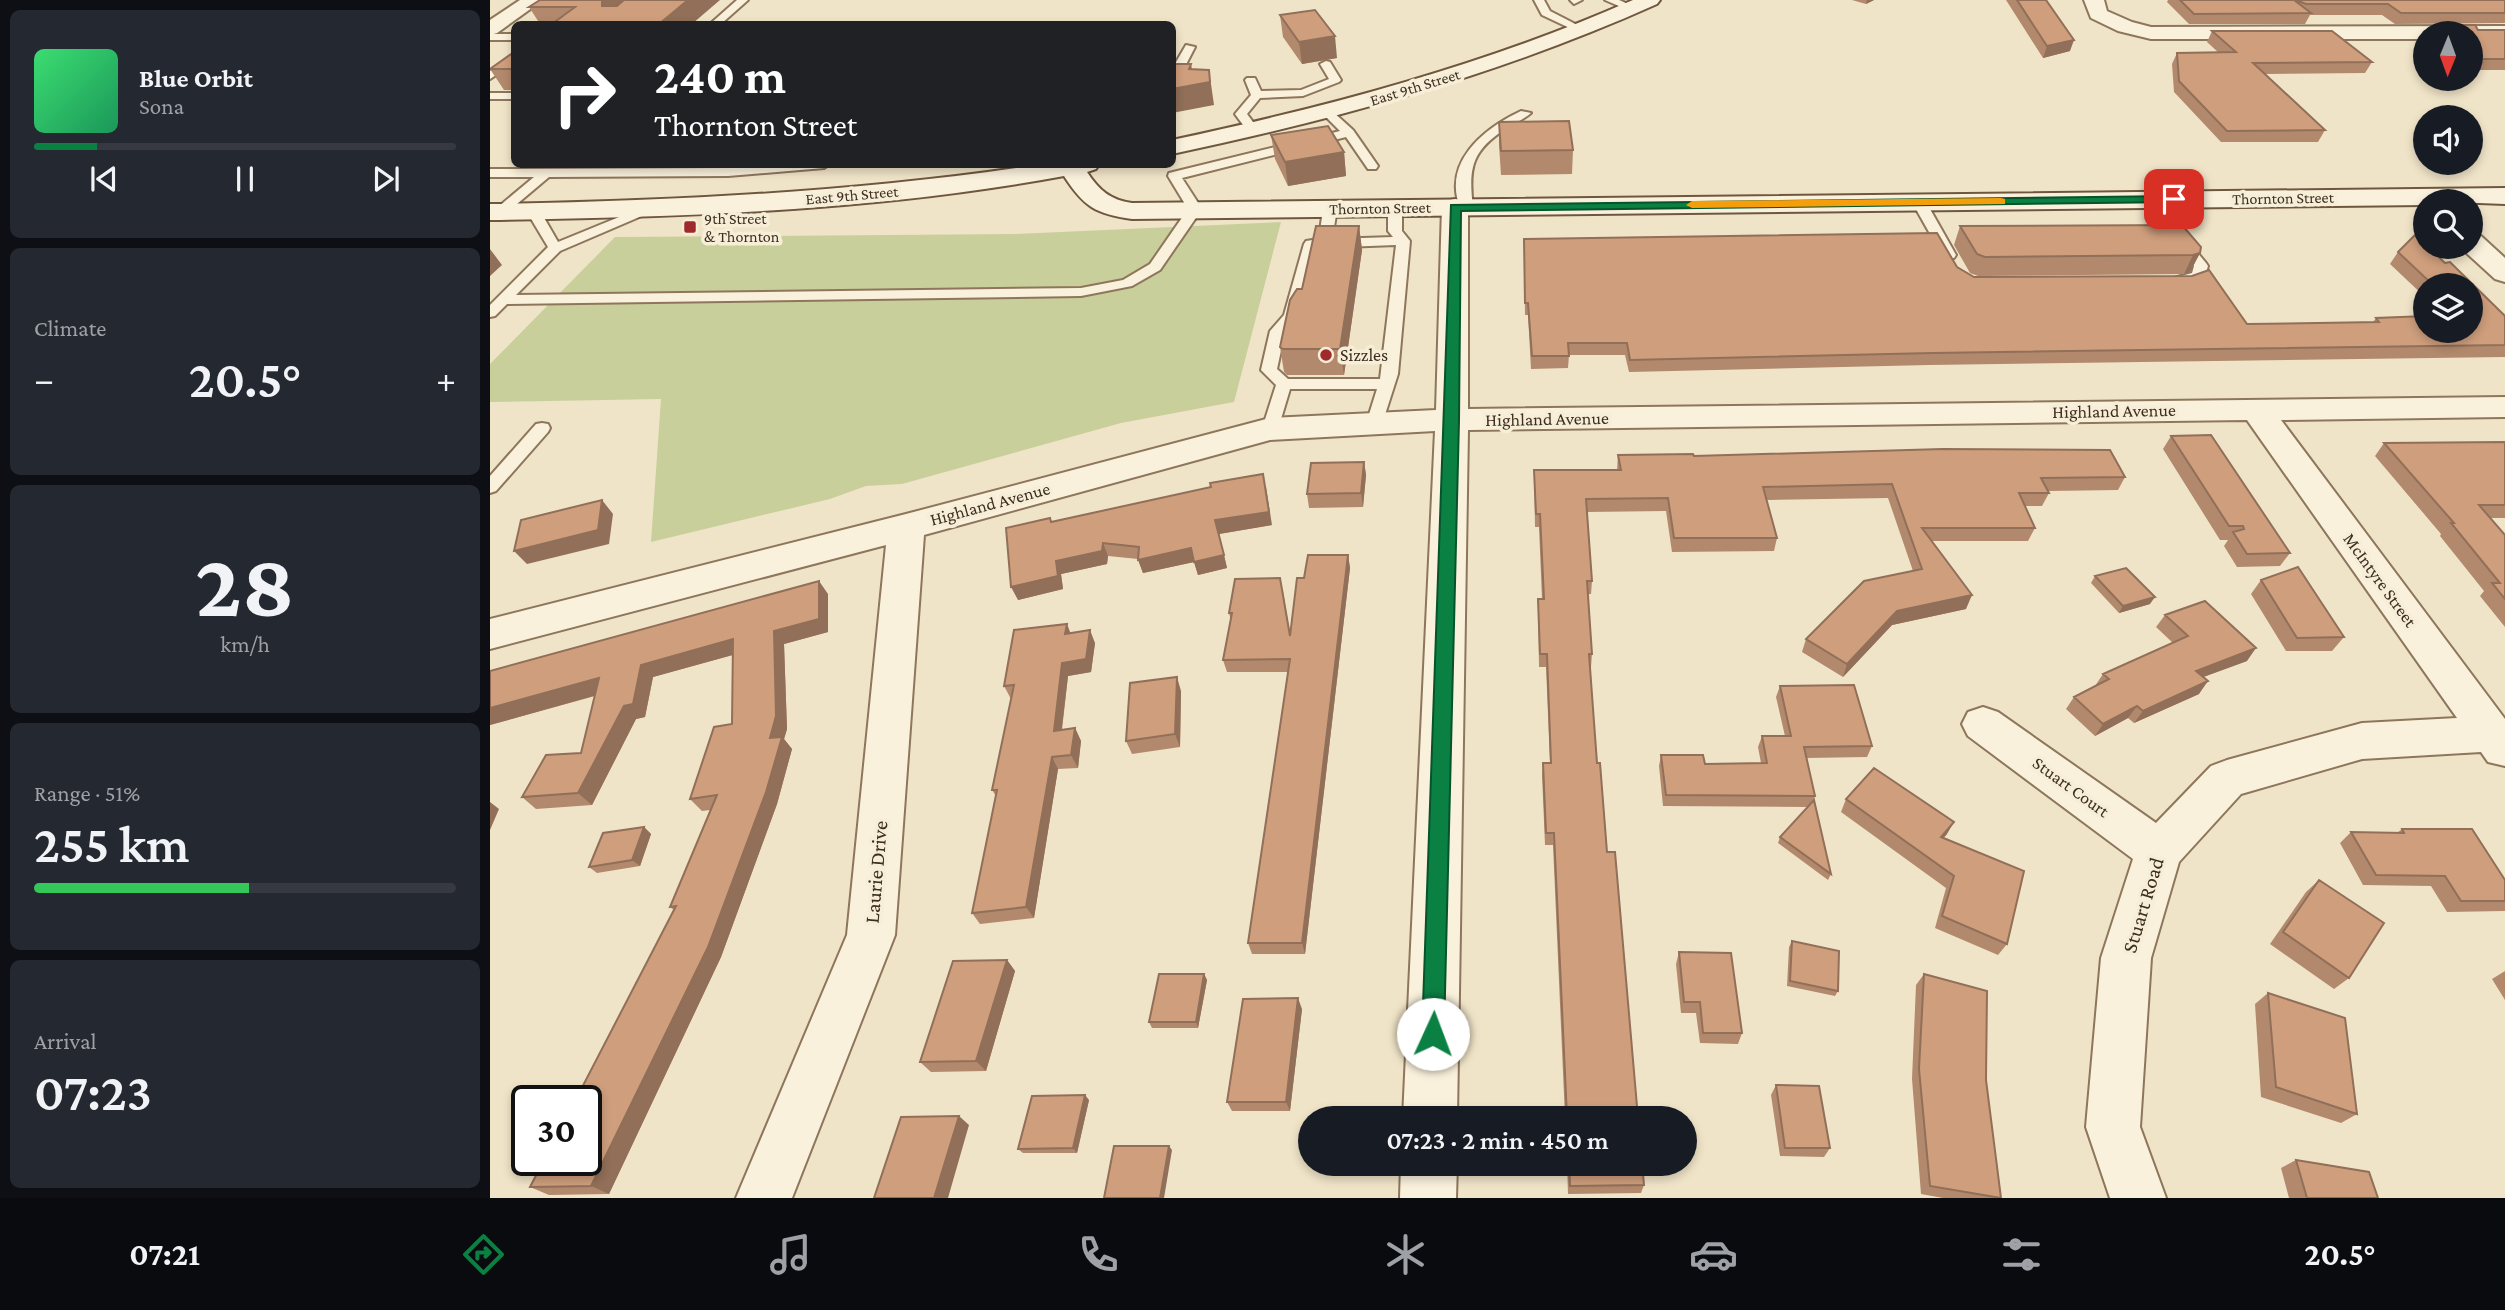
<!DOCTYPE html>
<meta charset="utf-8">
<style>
body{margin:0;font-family:"Crimson Pro",serif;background:#242831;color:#f1f3f6;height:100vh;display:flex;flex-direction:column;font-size:26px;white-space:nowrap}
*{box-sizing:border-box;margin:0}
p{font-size:23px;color:#9ea1a6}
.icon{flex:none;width:38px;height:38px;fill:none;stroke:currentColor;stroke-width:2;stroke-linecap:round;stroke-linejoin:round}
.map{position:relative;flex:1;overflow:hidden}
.drawer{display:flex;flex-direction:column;gap:10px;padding:10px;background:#0d0f14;width:490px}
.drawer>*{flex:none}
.banner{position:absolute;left:21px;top:21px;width:665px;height:147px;border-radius:10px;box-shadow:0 4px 10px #0003;background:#202124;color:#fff;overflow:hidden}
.needle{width:46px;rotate:181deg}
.controls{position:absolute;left:1923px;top:21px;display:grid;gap:14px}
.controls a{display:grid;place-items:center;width:70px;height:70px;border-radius:50%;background:#171b24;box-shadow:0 4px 10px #0003;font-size:35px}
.speed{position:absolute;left:21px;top:1085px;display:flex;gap:14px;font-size:35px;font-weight:700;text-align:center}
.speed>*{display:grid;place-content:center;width:91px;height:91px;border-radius:50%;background:#171b24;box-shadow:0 4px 10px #0003;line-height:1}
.speed .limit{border:4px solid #111;border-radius:10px;background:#fff;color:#111}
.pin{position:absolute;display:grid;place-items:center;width:60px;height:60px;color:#fff;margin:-30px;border-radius:14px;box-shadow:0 4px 10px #0006}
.me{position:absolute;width:77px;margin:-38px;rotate:2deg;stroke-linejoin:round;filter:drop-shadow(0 0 5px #0008)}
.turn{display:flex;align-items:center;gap:24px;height:147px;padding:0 28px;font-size:32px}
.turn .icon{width:91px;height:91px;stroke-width:2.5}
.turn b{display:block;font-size:49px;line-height:60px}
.big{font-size:52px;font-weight:600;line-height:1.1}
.drawer .widget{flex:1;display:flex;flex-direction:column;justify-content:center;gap:10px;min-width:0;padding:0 24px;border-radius:10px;background:#242831}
.drawer .dial{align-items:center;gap:0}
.dial b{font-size:91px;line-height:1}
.song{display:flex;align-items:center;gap:21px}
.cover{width:84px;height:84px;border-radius:10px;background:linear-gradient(135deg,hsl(140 70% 55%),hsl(150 70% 35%))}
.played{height:7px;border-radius:4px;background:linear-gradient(90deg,#0b8043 15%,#363941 15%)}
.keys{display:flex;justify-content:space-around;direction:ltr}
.heat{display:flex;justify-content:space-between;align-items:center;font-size:38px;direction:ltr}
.charge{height:10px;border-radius:5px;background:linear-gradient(90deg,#34c759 51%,#363941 0)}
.trip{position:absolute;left:808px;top:1106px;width:399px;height:70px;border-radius:35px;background:#171b24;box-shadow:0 4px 10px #0003;font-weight:600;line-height:70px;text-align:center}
.tab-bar{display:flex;height:112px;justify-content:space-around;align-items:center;background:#090b0e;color:#9ea1a6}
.tab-bar .icon{width:49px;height:49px}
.tab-bar .current{color:#0b8043}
.tab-bar b{font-size:32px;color:#f1f3f6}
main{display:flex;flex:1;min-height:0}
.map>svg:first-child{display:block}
</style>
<main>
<section class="drawer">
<div class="widget">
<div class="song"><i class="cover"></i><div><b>Blue Orbit</b><p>Sona</p></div></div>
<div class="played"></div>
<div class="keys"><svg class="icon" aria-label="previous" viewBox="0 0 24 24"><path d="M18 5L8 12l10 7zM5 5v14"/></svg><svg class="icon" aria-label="pause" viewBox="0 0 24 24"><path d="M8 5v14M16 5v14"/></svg><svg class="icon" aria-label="next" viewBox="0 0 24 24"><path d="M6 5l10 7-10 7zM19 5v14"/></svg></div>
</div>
<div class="widget"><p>Climate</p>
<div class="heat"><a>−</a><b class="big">20.5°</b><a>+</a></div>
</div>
<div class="widget dial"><b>28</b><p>km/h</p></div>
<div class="widget"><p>Range · 51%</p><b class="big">255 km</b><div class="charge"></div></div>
<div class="widget"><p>Arrival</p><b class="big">07:23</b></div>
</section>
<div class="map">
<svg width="2015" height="1198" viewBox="0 0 2015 1198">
<rect width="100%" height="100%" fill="#f0e4c8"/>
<path fill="#c9cf9b" d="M791 222 744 402 631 423 412 484 376 486 340 499 161 542 171 399 0 402V364L125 237 524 234Z"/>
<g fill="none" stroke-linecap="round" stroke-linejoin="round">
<defs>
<path id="lane" d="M247 0H258L231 24H220Z
M1044 0H1054L1060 11 1095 29 1086 31 1052 15Z
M1080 0H1092L1084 4Z
M1115 0H1129L1147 8 1138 10Z
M0 34H24V40H0Z
M696 45 705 47 688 80 682 83V69Z
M24 55V63L0 79V71Z
M836 61 840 62 851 80 849 82 813 96 770 98 757 114 769 130 759 133 745 114 761 95 755 80 757 78H765L771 91 811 90 839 79 830 64Z
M0 93H24V99H0Z
M833 110H841L863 130 888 166 886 169H878L856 137 692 178 712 209 670 270 642 286 591 296 17 304 5 316 0 317V305L58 247 37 212 44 208 49 209 68 242 156 206H166L168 209 70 251 26 295 591 288 633 280 660 264 698 209 678 176 679 173 850 131 833 114Z
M1031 111 1041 113C1034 119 1025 123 1017 128 982 150 978 167 983 207L976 211 971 210C951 163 993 129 1031 111Z
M283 164H340L334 168 238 176 59 177 14 215H4L2 212 44 177H0V169L238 168Z
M1656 196 1661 197 1716 263 1718 266 1714 279 1684 284 1682 281 1684 278 1702 273 1704 266 1649 200Z
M1429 198 1436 202 1466 255 1464 258H1454L1452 255 1422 202Z
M905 204 912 208V231L920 241 908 374 892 424 884 429 876 424 887 389H800L788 429 780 434 774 433 772 429 786 385 771 370 780 331 794 315 814 244 816 241 829 239 833 209 840 205 847 209 842 239 903 237 898 231V208ZM906 245 890 379H798L787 369 795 332 808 316 827 248Z
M52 423 58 424 60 428 58 432 6 491 0 493V476L46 424Z"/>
<path id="street" d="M30 0H53L7 33 0 35V20Z
M1594 0H1614L1617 11 1642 22 1661 27 2015 26V38H1981V33H1936V39H1661L1628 31 1601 18Z
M965 199 974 201 978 207V409L2015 397V417L1791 420 2015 719V766L1998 762 1991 752 1872 759 1751 794 1689 862 1661 958 1650 1127 1676 1198H1620L1596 1127 1611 958 1643 859 1478 736 1472 724 1478 712 1493 707 1508 712 1666 823 1721 766 1737 760 1872 723 1967 718 1757 420 978 430 967 1118H913L945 431 780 440 434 535 405 935 302 1198H246L357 935 396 545 0 649V619L416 514 780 418 946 410 952 207 956 201Z
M1981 234 1991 236 2015 258V282L2005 279 1971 248 1981 247Z
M911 1164H967L966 1198H910Z"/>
<path id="secondary" d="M1143 0H1170L1167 4C1011 74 849 119 682 154V140C841 106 995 65 1143 0Z
M553 164H609L606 169 597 172C609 190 620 200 642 203L2015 188V204L1936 201V205L642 219C606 214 594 207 574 176 386 211 191 217 0 220V204C185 201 369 192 553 164Z"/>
</defs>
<use href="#lane" stroke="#8d765c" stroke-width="4"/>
<use href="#street" stroke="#8d765c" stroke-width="4"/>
<use href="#secondary" stroke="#6f573f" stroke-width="4"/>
<use href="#lane" fill="#faf1dc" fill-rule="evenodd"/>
<use href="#street" fill="#faf1dc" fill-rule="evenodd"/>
<use href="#secondary" fill="#faf1dc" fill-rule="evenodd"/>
</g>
<path fill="#b2896c" d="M50 0 202 24H50L39 7Z
M1362 0H1384L1376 4Z
M1516 0H1556L1580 51 1553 58Z
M1678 0H2015V23L1905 24 1892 15H1820L1815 24H1699L1677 2Z
M790 15 847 58 812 64 793 37Z
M1945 25 1988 30H2015V70H1981V33H1936V46L1929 42 1936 31 1942 30Z
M1722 31 1882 62 1875 73 1774 74 1835 130 1828 142H1731L1684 92 1682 64 1687 53H1729L1717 42Z
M24 52V90H14L0 69Z
M1009 122 1083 150 1082 174 1011 175 1009 145Z
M781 135 854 152 856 176 798 186 785 159Z
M869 226 872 250 854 375H797L794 372 790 347 812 289Z
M1470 226 1710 253 1700 272 1694 274 1488 276 1480 273 1464 245Z
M1447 233 1467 267 1484 277 1702 276 1719 270 1757 324 1883 322 1886 318 1936 316V331H1981V285H1936V298L1900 264 1908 252 1925 235 1936 245V247H1938L1955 263 1960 262 2015 316V357L1439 365 1139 372 1135 355H1079L1078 368 1041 369 1038 315H1035L1034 239Z
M1681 436 1800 553 1790 566 1747 567 1734 546 1738 540H1730L1673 449Z
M2015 442V518H2000L2015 535V627L1990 596 1994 591 1950 536 1951 534 1885 456 1894 443Z
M1128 455 1204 456 1635 477 1628 490 1558 491 1559 493 1552 506H1535L1545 528 1538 541H1442L1476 609 1402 625 1353 677 1312 652 1316 639 1423 571 1398 498 1277 500 1287 538 1284 551 1182 552 1176 511 1097 512 1102 581 1101 594H1098L1102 654 1101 667H1100L1107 763 1148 1118H1075L1063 845H1055L1052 775 1053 763H1060L1056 667H1049L1048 599H1052L1049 527H1045L1044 470H1127Z
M874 462 876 475 873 507 819 508 817 494Z
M562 521 782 525 729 534 737 568 708 575 704 562 653 573 648 559 618 556 617 564 571 574 573 589 528 600Z
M858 555 860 568 815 954H762L758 943 798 672H737L733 660 741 621 739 613 793 591 800 634 814 578Z
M1605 576 1660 604 1629 613 1601 583Z
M1771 580 1854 637 1842 651H1796L1761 594Z
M338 594V632L294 644 297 729 294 739 302 749 287 804 231 957 119 1194 59 1195 40 1187 184 910 180 907 220 810 212 811 200 799 242 724 243 655 163 677 155 717 146 719 102 805 46 809 32 797 91 753 105 696 0 725V671Z
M1675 615 1757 661 1713 677 1709 694 1644 723 1638 718 1605 736 1576 709 1584 697 1605 686 1613 674 1683 643 1666 627Z
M581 633 605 643 601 672 578 676 572 730 585 728 591 741 588 768 568 769 544 918 490 924 482 913 506 796 502 790 521 699 514 686Z
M1290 686 1382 746 1377 757 1317 758 1325 796 1324 801 1341 874 1338 880 1288 843 1290 837 1318 807 1173 806 1169 766 1171 755 1215 764 1271 763 1268 747 1272 736H1295L1286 697Z
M691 691 690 747 642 754 636 741Z
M1356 799 1457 834 1453 838 1517 944 1508 955 1445 928 1456 888 1351 812Z
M154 827 161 834 150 866 107 873 99 867Z
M1912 829 2015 880V911L1957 912 1941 886 1873 885 1850 843 1861 832 1907 833Z
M1829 880 1859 978 1844 989 1780 944 1816 892Z
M1302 941 1348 991 1345 996 1297 986 1299 947Z
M1189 952 1252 1033 1248 1044 1210 1043 1206 1013H1191L1186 964Z
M517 960 525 971 496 1071 441 1072 430 1062Z
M2015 971V1000L2002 979Z
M714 974 717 980 708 1028H662L659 1022Z
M1434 974 1496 1080 1511 1198H1453L1431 1194 1422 1079 1426 985Z
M1778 993 1867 1114 1851 1123 1771 1097 1765 1004Z
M812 1009 800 1111H742L737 1102Z
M1286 1085 1340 1148 1334 1157 1290 1156 1281 1095Z
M599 1100 587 1153H533L528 1149Z
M1806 1160 1888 1198H1799L1791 1168Z
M1077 1164H1152L1154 1185 1151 1193 1078 1194Z"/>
<path fill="#916f58" d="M115 0H142L123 24 112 6V2Z
M198 0H230L202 24H169Z
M1377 0H1384L1376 4Z
M845 36 847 58 812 64 809 42Z
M1584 40 1580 51 1553 58 1557 46Z
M701 64 705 85 719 70 724 105 682 113V89L699 69Z
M854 152 856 176 798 186 795 162Z
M869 226 872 250 854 375 850 349Z
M0 249 12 265 0 276Z
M1710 253 1700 272 1694 274 1703 255Z
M874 462 876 475 873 507 871 493Z
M776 487 782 525 729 534 737 568 708 575 704 562 653 573 648 560 701 548 725 520Z
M112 500 123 514 119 544 37 564 24 551Z
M613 543 618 556 617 564 571 574 573 589 528 600 521 587 566 561Z
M858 555 860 568 815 954 812 943Z
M329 581 338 594V632L294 644 297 729 294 739 302 749 287 804 231 957 119 1194 101 1186 280 738 284 631Z
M1482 595 1476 609 1402 625 1353 677 1357 664 1407 611Z
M1665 597 1660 604 1629 613 1633 606Z
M577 624 582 637 575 634Z
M600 630 605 643 601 672 578 676 570 743 564 731 572 663Z
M243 639 253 652 163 677 155 717 146 719 102 805 88 793 151 665Z
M1766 648 1757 661 1697 683 1706 671Z
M687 677 691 691 690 747 685 734Z
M109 678 121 691 0 725V708Z
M1718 681 1709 694 1644 723 1653 711Z
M1647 706 1638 718 1605 736 1613 724Z
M585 728 591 741 588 768 581 755Z
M562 757 568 769 544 918 536 907Z
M0 802 9 809 0 830Z
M1464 822 1457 834 1444 849 1451 837Z
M154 827 161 834 150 866 142 860Z
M517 960 525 971 496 1071 486 1061Z
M714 974 717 980 708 1028 706 1022Z
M808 998 812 1009 800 1111 796 1102Z
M595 1095 599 1100 587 1153 583 1148Z
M469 1116 479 1125 458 1198H444Z
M679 1146 682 1150 674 1198H670Z"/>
<path fill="#cf9f7d" stroke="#916f58" stroke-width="2" d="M50 0H115L112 2V6H127L134 0H198L169 24H62L85 7H39Z
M1527 0H1556L1584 40 1557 46Z
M1690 0H1804L1821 13 1704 14Z
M1806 0H2015V13H1911L1898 4H1816Z
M825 10 845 36 809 42 790 15Z
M1945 25H1985L1988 30H2015V59H1981V33H1939L1936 31 1944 30Z
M1722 31H1842L1882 62 1763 63 1835 130 1737 131 1689 81 1687 53 1746 52Z
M24 52V69H0Z
M682 64H701L699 69 719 70 720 82 682 89Z
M1079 121 1083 150 1011 151 1009 122Z
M838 126 854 152 795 162 781 135Z
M1692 225 1711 247 1710 253 1703 255 1495 257 1487 254 1470 226Z
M826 226H869L850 349H793L790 347 800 300 807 289H812Z
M1447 233 1467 267 1484 277 1702 276 1719 270 1757 324 1889 322 1886 318 1936 316V331H1981V285H1943L1908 252 1925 235 1936 245V247H1938L1955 263 1960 262 2015 316V345L1443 353 1140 360 1137 343H1078L1079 356H1042L1038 303H1035L1034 239Z
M1721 435 1800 553 1757 554 1743 532 1754 529 1753 526H1739L1681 436Z
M2015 442V505H1989L2015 535V599L2002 583H2010L1961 523H1964L1894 443Z
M1453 449 1620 450 1635 477 1551 478 1559 493H1529L1545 528H1432L1482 595 1407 611 1357 664 1316 639 1374 581 1432 569 1402 484 1273 487 1287 538H1184L1178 498 1096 499 1102 581H1097L1102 654H1099L1107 763H1110L1117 852H1125L1148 1118H1077L1064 833H1056L1053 763H1061L1057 654H1050L1048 599H1054L1050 514H1046L1044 470H1131L1128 455 1203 454 1204 456Z
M874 462 871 493 817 494 821 463Z
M773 474 779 512 725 520 734 555 704 562 701 548 648 560 649 547 613 543 612 551 566 561 568 576 521 587 516 528 560 518 561 522 721 487 720 483Z
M112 500 108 530 24 551 31 520Z
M818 555H858L812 943H758L800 659 733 660 742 613H739L745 579 790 578 800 636 807 578H814Z
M1808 567 1854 637 1807 638 1771 580Z
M1636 568 1665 597 1633 606 1605 576Z
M329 581V619L284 631 286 716 280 738 292 737 276 792 218 947 101 1186 40 1187 54 1160H96V1101H85L186 906 180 907 227 795 200 799 224 727 242 724 243 639 151 665 143 704 134 706 88 793 32 797 56 755 91 753 109 678 0 708V671Z
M1715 601 1766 648 1706 671 1718 681 1653 711 1647 706 1613 724 1584 697 1619 679 1613 674 1698 636 1675 615Z
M577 624 575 634 600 630 596 659 572 663 564 731 585 728 581 755 562 757 536 907 482 913 507 790H502L524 685 514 686 524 630Z
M687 677 685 734 636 741 640 683Z
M1364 685 1382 746 1314 747 1325 796 1176 795 1171 755H1213L1215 764 1277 763 1272 736H1301L1290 686Z
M1384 768 1464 822 1451 837 1534 871 1517 944 1452 916 1464 876 1356 799Z
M1324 800 1341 874 1290 837Z
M154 827 142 860 99 867 113 833Z
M1912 829H1982L2015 880V901H1971L1955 876 1886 875 1861 832 1914 833Z
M1829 880 1894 923 1859 978 1793 932Z
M1302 941 1349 951 1348 991 1300 981Z
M1189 952 1241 953 1252 1033H1213L1210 1002H1194Z
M517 960 486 1061 430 1062 463 961Z
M669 974H714L706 1022H659Z
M1434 974 1497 991 1496 1080 1511 1198 1440 1186 1429 1069Z
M1778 993 1855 1018 1867 1114 1786 1087Z
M808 998 796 1102H737L753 999Z
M1286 1085 1329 1086 1340 1148H1295Z
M595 1095 583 1148 528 1149 542 1096Z
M469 1116 444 1198H384L411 1117Z
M624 1146H679L670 1198H614Z
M1806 1160 1879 1172 1888 1198H1817Z
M1079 1164H1152L1154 1185 1080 1186Z"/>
<path fill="#0b8043" stroke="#07532c" stroke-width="2" d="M1684 196 1689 199 1688 202 971 211 969 420 954 1034 951 1042 943 1045 935 1042 932 1034 961 205Z"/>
<path fill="#f59e0b" d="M1511 198 1515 199V204L1202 208 1196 205 1202 201Z"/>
<g fill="#9e2a2b" stroke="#f7eed8" stroke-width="2.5">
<rect x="193" y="220" width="14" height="14" rx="3.5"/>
<circle cx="836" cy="355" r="7"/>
</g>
<g text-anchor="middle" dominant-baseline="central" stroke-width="7" stroke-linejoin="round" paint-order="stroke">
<g font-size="16" fill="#3d2e20" stroke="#f7eed8">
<text transform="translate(925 87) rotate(-17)">East 9th Street</text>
<text transform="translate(362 195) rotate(-5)">East 9th Street</text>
<text transform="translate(1793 198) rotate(-1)">Thornton Street</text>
<text transform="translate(890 208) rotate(-1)">Thornton Street</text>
</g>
<g font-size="16" fill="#3d2e20" stroke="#f7eed8" text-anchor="start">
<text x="214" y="218">9th Street<tspan x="214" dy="18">&amp; Thornton</tspan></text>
</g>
<g font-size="18" fill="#3d2e20" stroke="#f7eed8" text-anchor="start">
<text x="850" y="355">Sizzles</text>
</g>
<g font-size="18" fill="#3d2e20" stroke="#f7eed8">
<text transform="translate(1624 411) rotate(-1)">Highland Avenue</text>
<text transform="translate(1057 419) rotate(-1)">Highland Avenue</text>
<text transform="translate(500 504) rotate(-15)">Highland Avenue</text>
<text transform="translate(1890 580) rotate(54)">McIntyre Street</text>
<text transform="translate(1581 787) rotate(36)">Stuart Court</text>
</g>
<g font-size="21" fill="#3d2e20" stroke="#f7eed8">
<text transform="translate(386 872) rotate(-85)">Laurie Drive</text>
<text transform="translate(1653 905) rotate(-73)">Stuart Road</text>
</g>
</g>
</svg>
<div class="controls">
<a><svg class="needle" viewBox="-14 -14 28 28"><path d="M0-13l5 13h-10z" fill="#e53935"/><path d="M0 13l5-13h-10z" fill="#9ea1a6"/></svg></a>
<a><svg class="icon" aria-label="sound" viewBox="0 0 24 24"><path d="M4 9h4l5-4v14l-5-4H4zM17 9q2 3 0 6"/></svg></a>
<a><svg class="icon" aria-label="search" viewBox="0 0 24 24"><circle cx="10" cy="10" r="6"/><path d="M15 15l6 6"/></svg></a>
<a><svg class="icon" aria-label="layers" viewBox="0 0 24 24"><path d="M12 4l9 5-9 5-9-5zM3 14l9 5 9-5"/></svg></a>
</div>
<div class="speed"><div class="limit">30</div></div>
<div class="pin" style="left:1684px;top:199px;background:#d93025"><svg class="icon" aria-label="arrive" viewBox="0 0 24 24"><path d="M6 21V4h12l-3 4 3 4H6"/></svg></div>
<svg class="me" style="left:943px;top:1034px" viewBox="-20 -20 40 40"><circle r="19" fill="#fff"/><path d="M0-13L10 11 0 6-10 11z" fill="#0b8043"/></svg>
<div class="trip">07:23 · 2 min · 450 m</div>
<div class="banner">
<div class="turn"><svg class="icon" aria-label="right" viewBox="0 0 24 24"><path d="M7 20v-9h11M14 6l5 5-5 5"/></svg><div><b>240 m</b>Thornton Street</div></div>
</div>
</div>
</main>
<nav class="tab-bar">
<b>07:21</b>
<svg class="icon current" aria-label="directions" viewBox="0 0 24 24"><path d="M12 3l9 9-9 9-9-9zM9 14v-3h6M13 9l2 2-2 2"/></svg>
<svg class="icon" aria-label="music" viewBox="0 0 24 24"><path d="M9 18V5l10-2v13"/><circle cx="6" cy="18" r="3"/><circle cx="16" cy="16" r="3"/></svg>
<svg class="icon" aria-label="phone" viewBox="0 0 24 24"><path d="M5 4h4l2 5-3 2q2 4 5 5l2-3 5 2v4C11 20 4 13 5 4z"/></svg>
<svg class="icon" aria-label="climate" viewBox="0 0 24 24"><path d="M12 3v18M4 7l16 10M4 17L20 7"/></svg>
<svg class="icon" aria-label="car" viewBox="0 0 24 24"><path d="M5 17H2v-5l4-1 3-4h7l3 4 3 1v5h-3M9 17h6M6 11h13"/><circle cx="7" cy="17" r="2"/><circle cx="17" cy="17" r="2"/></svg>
<svg class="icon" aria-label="filters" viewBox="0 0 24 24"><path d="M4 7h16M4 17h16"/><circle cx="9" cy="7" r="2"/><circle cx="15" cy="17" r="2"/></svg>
<b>20.5°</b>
</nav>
